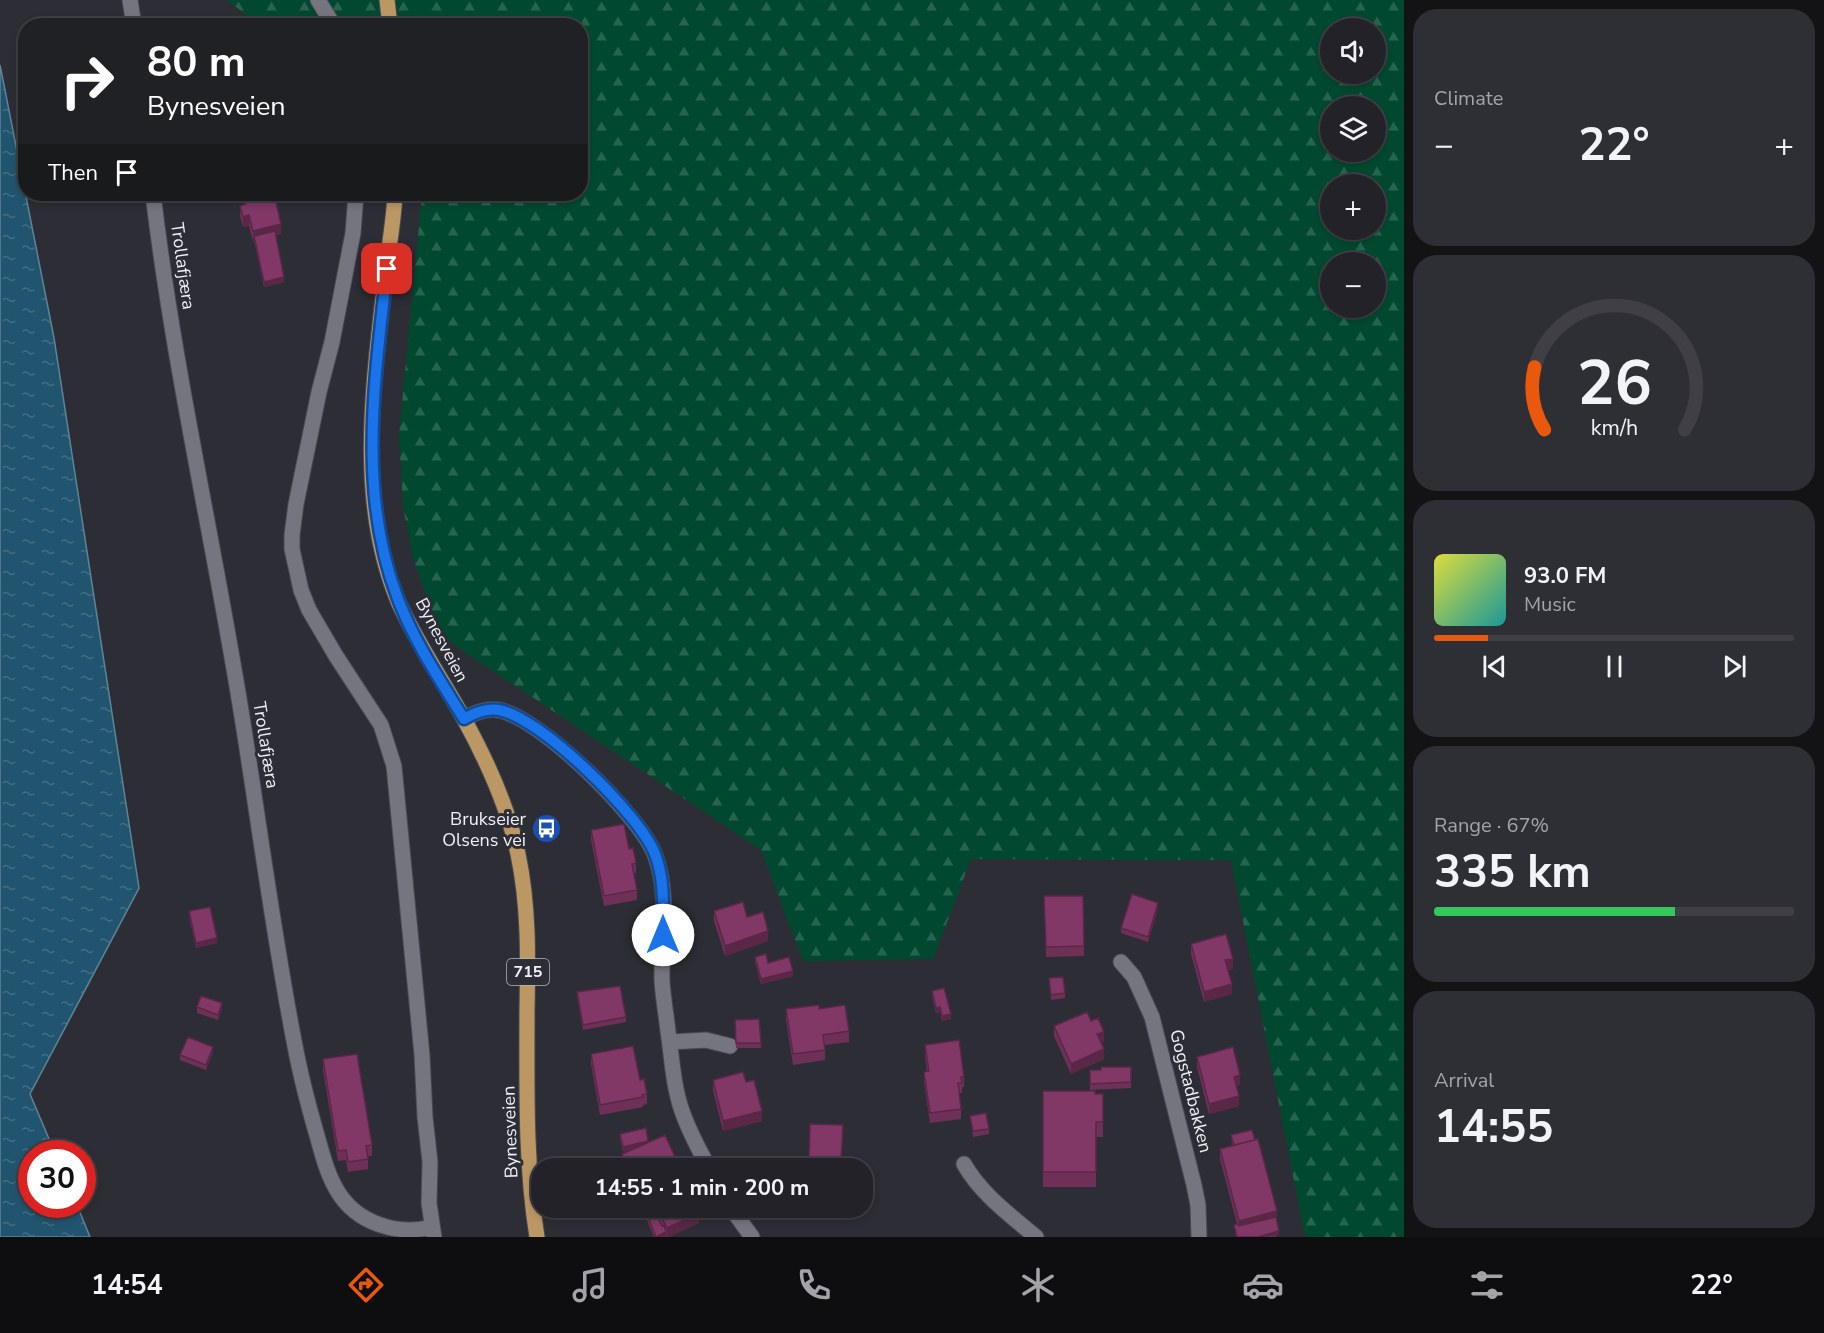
<!DOCTYPE html>
<meta charset="utf-8">
<style>
body{margin:0;font-family:"Nunito Sans",sans-serif;background:#2e2f34;color:#f1f3f6;height:100vh;display:flex;flex-direction:column;font-size:22px;white-space:nowrap}
*{box-sizing:border-box;margin:0}
p{font-size:20px;color:#a2a4a8}
.icon{flex:none;width:33px;height:33px;fill:none;stroke:currentColor;stroke-width:2;stroke-linecap:round;stroke-linejoin:round}
.map{position:relative;flex:1;overflow:hidden}
.side{display:flex;flex-direction:column;gap:9px;padding:9px;background:#131316;width:420px}
.side>*{flex:none}
.guide{position:absolute;left:18px;top:18px;width:570px;height:183px;border-radius:24px;box-shadow:0 3px 9px #0003,0 0 0 2px #3f3f45;background:#202124;color:#fff;overflow:hidden}
.fabs{position:absolute;left:1320px;top:18px;display:grid;gap:12px}
.fabs a{display:grid;place-items:center;width:66px;height:66px;border-radius:50%;background:#222228;box-shadow:0 3px 9px #0003,0 0 0 2px #3f3f45;font-size:30px}
.speed{position:absolute;left:18px;top:1140px;display:flex;gap:12px;font-size:30px;font-weight:700;text-align:center}
.speed>*{display:grid;place-content:center;width:78px;height:78px;border-radius:50%;background:#222228;box-shadow:0 3px 9px #0003,0 0 0 2px #3f3f45;line-height:1}
.speed .limit{border:9px solid #d22;background:#fff;color:#111}
.pin{position:absolute;display:grid;place-items:center;width:51px;height:51px;color:#fff;margin:-26px;border-radius:12px;box-shadow:0 3px 9px #0006}
.me{position:absolute;width:66px;margin:-33px;rotate:0deg;stroke-linejoin:round;filter:drop-shadow(0 0 4px #0008)}
.turn{display:flex;align-items:center;gap:21px;height:126px;padding:0 30px;font-size:27px}
.turn .icon{width:78px;height:78px;stroke-width:2.5}
.turn b{display:block;font-size:42px;line-height:51px}
.then{display:flex;align-items:center;height:57px;padding:0 30px;background:#0003;gap:12px;font-size:22px}
.big{font-size:45px;font-weight:700;line-height:1.1}
.side .card{flex:1;display:flex;flex-direction:column;justify-content:center;gap:9px;min-width:0;padding:0 21px;border-radius:24px;background:#2e2f34}
.side .dial{align-items:center;gap:0}
.dial svg{height:156px;overflow:visible;fill:none;stroke:#3f3f45;stroke-width:7;stroke-linecap:round;text-anchor:middle}
.dial text{fill:#f1f3f6;stroke:none}
.song{display:flex;align-items:center;gap:18px}
.cover{width:72px;height:72px;border-radius:9px;background:linear-gradient(135deg,hsl(60 70% 55%),hsl(180 70% 35%))}
.played{height:6px;border-radius:3px;background:linear-gradient(90deg,#ea580c 15%,#3f3f45 15%)}
.keys{display:flex;justify-content:space-around;direction:ltr}
.heat{display:flex;justify-content:space-between;align-items:center;font-size:33px;direction:ltr}
.charge{height:9px;border-radius:4px;background:linear-gradient(90deg,#34c759 67%,#3f3f45 0)}
.trip{position:absolute;left:531px;top:1158px;width:342px;height:60px;border-radius:24px;background:#222228;box-shadow:0 3px 9px #0003,0 0 0 2px #3f3f45;font-weight:700;line-height:60px;text-align:center}
.tabs{display:flex;height:96px;justify-content:space-around;align-items:center;background:#0e0e10;color:#a2a4a8}
.tabs .icon{width:42px;height:42px}
.tabs .active{color:#ea580c}
.tabs b{font-size:27px;color:#f1f3f6}
main{display:flex;flex:1;min-height:0}
.map>svg:first-child{display:block}
</style>
<main>
<div class="map">
<svg width="1404" height="1237" viewBox="0 0 1404 1237">
<defs>
<pattern id="forest-firs" width="22" height="20" patternUnits="userSpaceOnUse" patternTransform="scale(1.5)"><rect width="22" height="20" fill="#004930"/><path d="M5 1l3.5 6h-7zM16 11l3.5 6h-7z" fill="#26644f"/></pattern>
<pattern id="water-ripples" width="26" height="14" patternUnits="userSpaceOnUse" patternTransform="scale(1.5)"><rect width="26" height="14" fill="#21556f"/><path d="M2 4q2-2 4 0t4 0M15 11q2-2 4 0t4 0" fill="none" stroke="#426e84"/></pattern>
</defs>
<rect width="100%" height="100%" fill="#2d2e35"/>
<path fill="url(#forest-firs)" fill-rule="evenodd" d="M227 0H1404V1237H1305L1231 860 971 859 933 959 803 961 761 850 451 643 434 616 414 562 403 507 399 435 422 194H580V26L259 25ZM1330 28H1376V74H1330ZM1330 106H1376V152H1330ZM1330 184H1376V230H1330ZM1330 262H1376V308H1330Z"/>
<path fill="url(#water-ripples)" stroke="#5f8497" stroke-width="1.5" d="M0 65 54 338 139 888 30 1094 55 1153 32 1154V1204L77 1205 90 1237H0Z"/>
<g fill="none" stroke-linecap="round" stroke-linejoin="round">
<defs>
<path id="lane" d="M670 1042 706 1040 730 1046
M964 1164C981 1194 1010 1215 1036 1237"/>
<path id="street" d="M130 0 134 26
M318 0 334 26
M153 194C174 371 215 546 243 723 260 830 274 939 295 1046 301 1078 309 1108 318 1139 323 1157 328 1176 338 1192 357 1223 397 1236 432 1227
M356 194 353 233 332 342 319 392 296 504 292 535V549L301 590 309 610 336 656 381 725 394 766 422 1055 425 1117 430 1162 429 1203 434 1237
M464 719C474 713 486 708 498 710 539 716 641 817 655 855 670 895 661 939 662 981 663 997 666 1014 668 1031 672 1058 673 1085 682 1111 689 1131 699 1150 709 1168
M1121 962 1134 977 1152 1017 1194 1185 1198 1205 1199 1237
M731 1208 752 1237"/>
<path id="primary" d="M387 0 390 26
M395 194C394 217 390 240 387 263 375 373 354 495 398 601 416 642 442 679 464 719 487 761 508 806 518 854 529 906 528 958 527 1010 527 1085 525 1163 537 1237"/>
</defs>
<use href="#lane" stroke="#494a51" stroke-width="17"/>
<use href="#street" stroke="#494a51" stroke-width="17"/>
<use href="#primary" stroke="#494a51" stroke-width="17"/>
<use href="#lane" stroke="#74757e" stroke-width="15"/>
<use href="#street" stroke="#74757e" stroke-width="15"/>
<use href="#primary" stroke="#bb9764" stroke-width="15"/>
</g>
<path fill="#6f3058" d="M243 194H274L281 234 276 235 284 282 264 287 254 240 253 241 249 226 243 227 240 216V206L244 205Z
M591 830 629 849 636 863V873L634 874 637 890V900L604 906 591 840Z
M1044 896H1083L1084 956 1046 957Z
M1158 908 1148 942 1121 933V928Z
M189 911 217 943 196 948 189 916Z
M714 911 747 917 768 941 725 956 714 921Z
M1191 944 1233 969 1228 970 1232 994 1204 1002 1191 954Z
M755 957 768 963 793 976 761 984 755 962Z
M1049 978 1065 993V998L1051 1000Z
M932 991 951 1019 942 1021 940 1012 936 1013 932 996Z
M577 992 626 1017V1022L583 1030 577 997Z
M197 1007 222 1009 218 1020 197 1013Z
M786 1009 849 1031V1042L825 1045V1060L793 1065 786 1020Z
M759 1019 761 1048H736L735 1020Z
M1091 1021 1104 1042 1101 1043 1104 1059 1071 1074 1054 1036V1026Z
M925 1045 964 1077V1087H962V1093H959L961 1109V1119L930 1123 924 1082V1072L927 1071 925 1055Z
M213 1052 206 1070 180 1060V1055Z
M591 1054 640 1080 647 1094V1104L643 1105V1107L600 1115 591 1064Z
M1197 1057 1240 1085 1236 1086 1239 1106 1209 1114 1197 1067Z
M323 1059 372 1145V1156H368V1169L348 1172 346 1160 338 1161 323 1070Z
M1131 1067V1088L1090 1090V1070H1101Z
M713 1080 746 1082 762 1121 723 1131 713 1090Z
M1043 1091 1103 1094V1137H1096V1187H1043Z
M970 1116 989 1129V1134L973 1137Z
M620 1134 648 1142 680 1168H624L622 1164V1154L631 1150 623 1152 620 1139Z
M843 1135 841 1168H809V1158Z
M1231 1135 1276 1237H1236L1234 1225 1237 1224 1220 1159V1149L1232 1145Z
M641 1208H697L699 1223 669 1237H654L644 1213Z
M803 1208H832V1217L803 1215Z"/>
<path fill="#5a2747" d="M249 215V226L243 227V217Z
M281 224V234L255 240 254 236V240L253 241V231Z
M284 277V282L264 287V282Z
M1158 903V908L1148 942V937Z
M768 931V941L725 956V946Z
M217 938V943L196 948V943Z
M1233 959V969L1225 970V960Z
M793 971V976L761 984V979Z
M1232 984V994L1204 1002V992Z
M222 1003V1009L218 1020V1015Z
M940 1007V1012L936 1013V1008Z
M951 1014V1019L942 1021V1016Z
M1104 1032V1042L1097 1045V1034Z
M213 1047V1052L206 1070V1065Z
M1104 1049V1059L1071 1074V1064Z
M1240 1075V1085L1234 1087V1077Z
M1239 1096V1106L1209 1114V1104Z
M762 1111V1121L723 1131V1121Z
M648 1141V1146L623 1152V1147Z
M1277 1211V1222L1239 1232V1221Z
M699 1213V1223L669 1237H667V1228Z
M1279 1231V1236L1258 1237 1259 1236Z
M666 1232V1237H656Z"/>
<path fill="#813866" stroke="#5a2747" stroke-width="1.5" d="M244 194H274L281 224 253 231 249 215 243 217 240 206 246 204Z
M275 231 284 277 264 282 254 236Z
M624 824 629 849 633 848 636 863 632 864 637 890 604 896 591 830Z
M1132 894 1158 903 1148 937 1121 928Z
M1044 896H1083L1084 946 1046 947Z
M743 902 747 917 763 912 768 931 725 946 714 911Z
M210 907 217 938 196 943 189 911Z
M1226 934 1233 959 1225 960 1232 984 1204 992 1191 944Z
M766 954 768 963 789 957 793 971 761 979 755 957Z
M1063 977 1065 993 1051 995 1049 978Z
M620 986 626 1017 583 1025 577 992Z
M944 988 951 1014 942 1016 940 1007 936 1008 932 991Z
M201 996 222 1003 218 1015 197 1007Z
M819 1005V1009L845 1005 849 1031 823 1035 825 1050 793 1054 786 1009Z
M1087 1012 1091 1021 1098 1018 1104 1032 1097 1034 1104 1049 1071 1064 1054 1026Z
M759 1019 761 1043H736L735 1020Z
M188 1037 213 1047 206 1065 180 1055Z
M959 1040 964 1077H961L962 1083H958L961 1109 930 1113 924 1072 929 1071 925 1045Z
M633 1046 640 1080 644 1079 647 1094 642 1095 643 1097 600 1105 591 1054Z
M1233 1047 1240 1075 1234 1077 1239 1096 1209 1104 1197 1057Z
M357 1054 372 1145 366 1146 368 1159 348 1162 346 1150 338 1151 323 1059Z
M1101 1067H1131V1082L1090 1084V1070H1101Z
M743 1072 746 1082 754 1080 762 1111 723 1121 713 1080Z
M1043 1091H1095V1094H1103V1122H1096V1172H1043Z
M986 1113 989 1129 973 1131 970 1116Z
M810 1124 843 1125 841 1160H834L833 1168H812L813 1159 809 1158Z
M646 1128 648 1141 623 1147 620 1134Z
M1252 1130 1255 1140 1234 1145 1231 1135Z
M665 1135 680 1168H628L622 1154Z
M1258 1139 1277 1211 1239 1221 1220 1149Z
M644 1208H653L662 1226 664 1225 666 1232 656 1237Z
M657 1208H697L699 1213 667 1228Z
M803 1208H832V1211L803 1210Z
M1276 1217 1279 1231 1258 1237H1237L1234 1225 1238 1224 1239 1226Z"/>
<g fill="none" stroke-linecap="round" stroke-linejoin="round">
<defs>
<path id="route" d="M387 269C375 378 357 493 398 599 414 641 440 680 464 719 474 713 486 708 499 710 540 717 640 815 655 854 665 880 663 908 663 935"/>
</defs>
<use href="#route" stroke="#114b97" stroke-width="15"/>
<use href="#route" stroke="#1a73e8" stroke-width="10"/>
</g>
<defs>
<symbol id="bus-disc" viewBox="-11 -11 22 22"><circle r="9.5" fill="#1a4fb4" stroke="#2d2e35"/><path d="M-5-6H5V4H4V6H2V4H-2V6H-4V4H-5ZM-3.5-4V0h7V-4ZM-3.5 1.2v1.5H-2V1.2ZM2 1.2v1.5H3.5V1.2Z" fill="#fff"/></symbol>
</defs>
<g fill-rule="evenodd">
<use href="#bus-disc" x="530" y="812" width="33" height="33"/>
</g>
<g text-anchor="middle" dominant-baseline="central" stroke-width="6" stroke-linejoin="round" paint-order="stroke">
<rect fill="#2d2e35" stroke="#b5b6bb" stroke-width="1.5" x="507" y="959" width="42" height="26" rx="4.5"/>
<g font-size="16" font-weight="bold" fill="#eff0f5">
<text x="528" y="972">715</text>
</g>
<g font-size="18" fill="#eff0f5" stroke="#2d2e35">
<text transform="translate(183 266) rotate(82)">Trollafjæra</text>
<text transform="translate(442 640) rotate(62)">Bynesveien</text>
<text transform="translate(266 745) rotate(81)">Trollafjæra</text>
<text transform="translate(1191 1091) rotate(76)">Gogstadbakken</text>
<text transform="translate(510 1132) rotate(-92)">Bynesveien</text>
</g>
<g font-size="18" fill="#eff0f5" stroke="#2d2e35" text-anchor="end">
<text x="526" y="819">Brukseier<tspan x="526" dy="21">Olsens vei</tspan></text>
</g>
</g>
</svg>
<div class="fabs">
<a><svg class="icon" aria-label="sound" viewBox="0 0 24 24"><path d="M4 9h4l5-4v14l-5-4H4zM17 9q2 3 0 6"/></svg></a>
<a><svg class="icon" aria-label="layers" viewBox="0 0 24 24"><path d="M12 4l9 5-9 5-9-5zM3 14l9 5 9-5"/></svg></a>
<a>+</a>
<a>−</a>
</div>
<div class="speed"><div class="limit">30</div></div>
<div class="pin" style="left:387px;top:269px;background:#d93025"><svg class="icon" aria-label="arrive" viewBox="0 0 24 24"><path d="M6 21V4h12l-3 4 3 4H6"/></svg></div>
<svg class="me" style="left:663px;top:935px" viewBox="-20 -20 40 40"><circle r="19" fill="#fff"/><path d="M0-13L10 11 0 6-10 11z" fill="#1a73e8"/></svg>
<div class="trip">14:55 · 1 min · 200 m</div>
<div class="guide">
<div class="turn"><svg class="icon" aria-label="right" viewBox="0 0 24 24"><path d="M7 20v-9h11M14 6l5 5-5 5"/></svg><div><b>80 m</b>Bynesveien</div></div>
<div class="then">Then<svg class="icon" aria-label="arrive" viewBox="0 0 24 24"><path d="M6 21V4h12l-3 4 3 4H6"/></svg></div>
</div>
</div>
<section class="side">
<div class="card"><p>Climate</p>
<div class="heat"><a>−</a><b class="big">22°</b><a>+</a></div>
</div>
<div class="card dial"><svg viewBox="0 0 100 80">
<path d="M14 69A42 42 0 1 1 86 69"/>
<path d="M14 69A42 42 0 0 1 9 37" stroke="#ea580c"/>
<text x="50" y="56" font-size="32" font-weight="700">26</text>
<text x="50" y="72" font-size="11">km/h</text>
</svg></div>
<div class="card">
<div class="song"><i class="cover"></i><div><b>93.0 FM</b><p>Music</p></div></div>
<div class="played"></div>
<div class="keys"><svg class="icon" aria-label="previous" viewBox="0 0 24 24"><path d="M18 5L8 12l10 7zM5 5v14"/></svg><svg class="icon" aria-label="pause" viewBox="0 0 24 24"><path d="M8 5v14M16 5v14"/></svg><svg class="icon" aria-label="next" viewBox="0 0 24 24"><path d="M6 5l10 7-10 7zM19 5v14"/></svg></div>
</div>
<div class="card"><p>Range · 67%</p><b class="big">335 km</b><div class="charge"></div></div>
<div class="card"><p>Arrival</p><b class="big">14:55</b></div>
</section>
</main>
<nav class="tabs">
<b>14:54</b>
<svg class="icon active" aria-label="directions" viewBox="0 0 24 24"><path d="M12 3l9 9-9 9-9-9zM9 14v-3h6M13 9l2 2-2 2"/></svg>
<svg class="icon" aria-label="music" viewBox="0 0 24 24"><path d="M9 18V5l10-2v13"/><circle cx="6" cy="18" r="3"/><circle cx="16" cy="16" r="3"/></svg>
<svg class="icon" aria-label="phone" viewBox="0 0 24 24"><path d="M5 4h4l2 5-3 2q2 4 5 5l2-3 5 2v4C11 20 4 13 5 4z"/></svg>
<svg class="icon" aria-label="climate" viewBox="0 0 24 24"><path d="M12 3v18M4 7l16 10M4 17L20 7"/></svg>
<svg class="icon" aria-label="car" viewBox="0 0 24 24"><path d="M5 17H2v-5l4-1 3-4h7l3 4 3 1v5h-3M9 17h6M6 11h13"/><circle cx="7" cy="17" r="2"/><circle cx="17" cy="17" r="2"/></svg>
<svg class="icon" aria-label="filters" viewBox="0 0 24 24"><path d="M4 7h16M4 17h16"/><circle cx="9" cy="7" r="2"/><circle cx="15" cy="17" r="2"/></svg>
<b>22°</b>
</nav>
